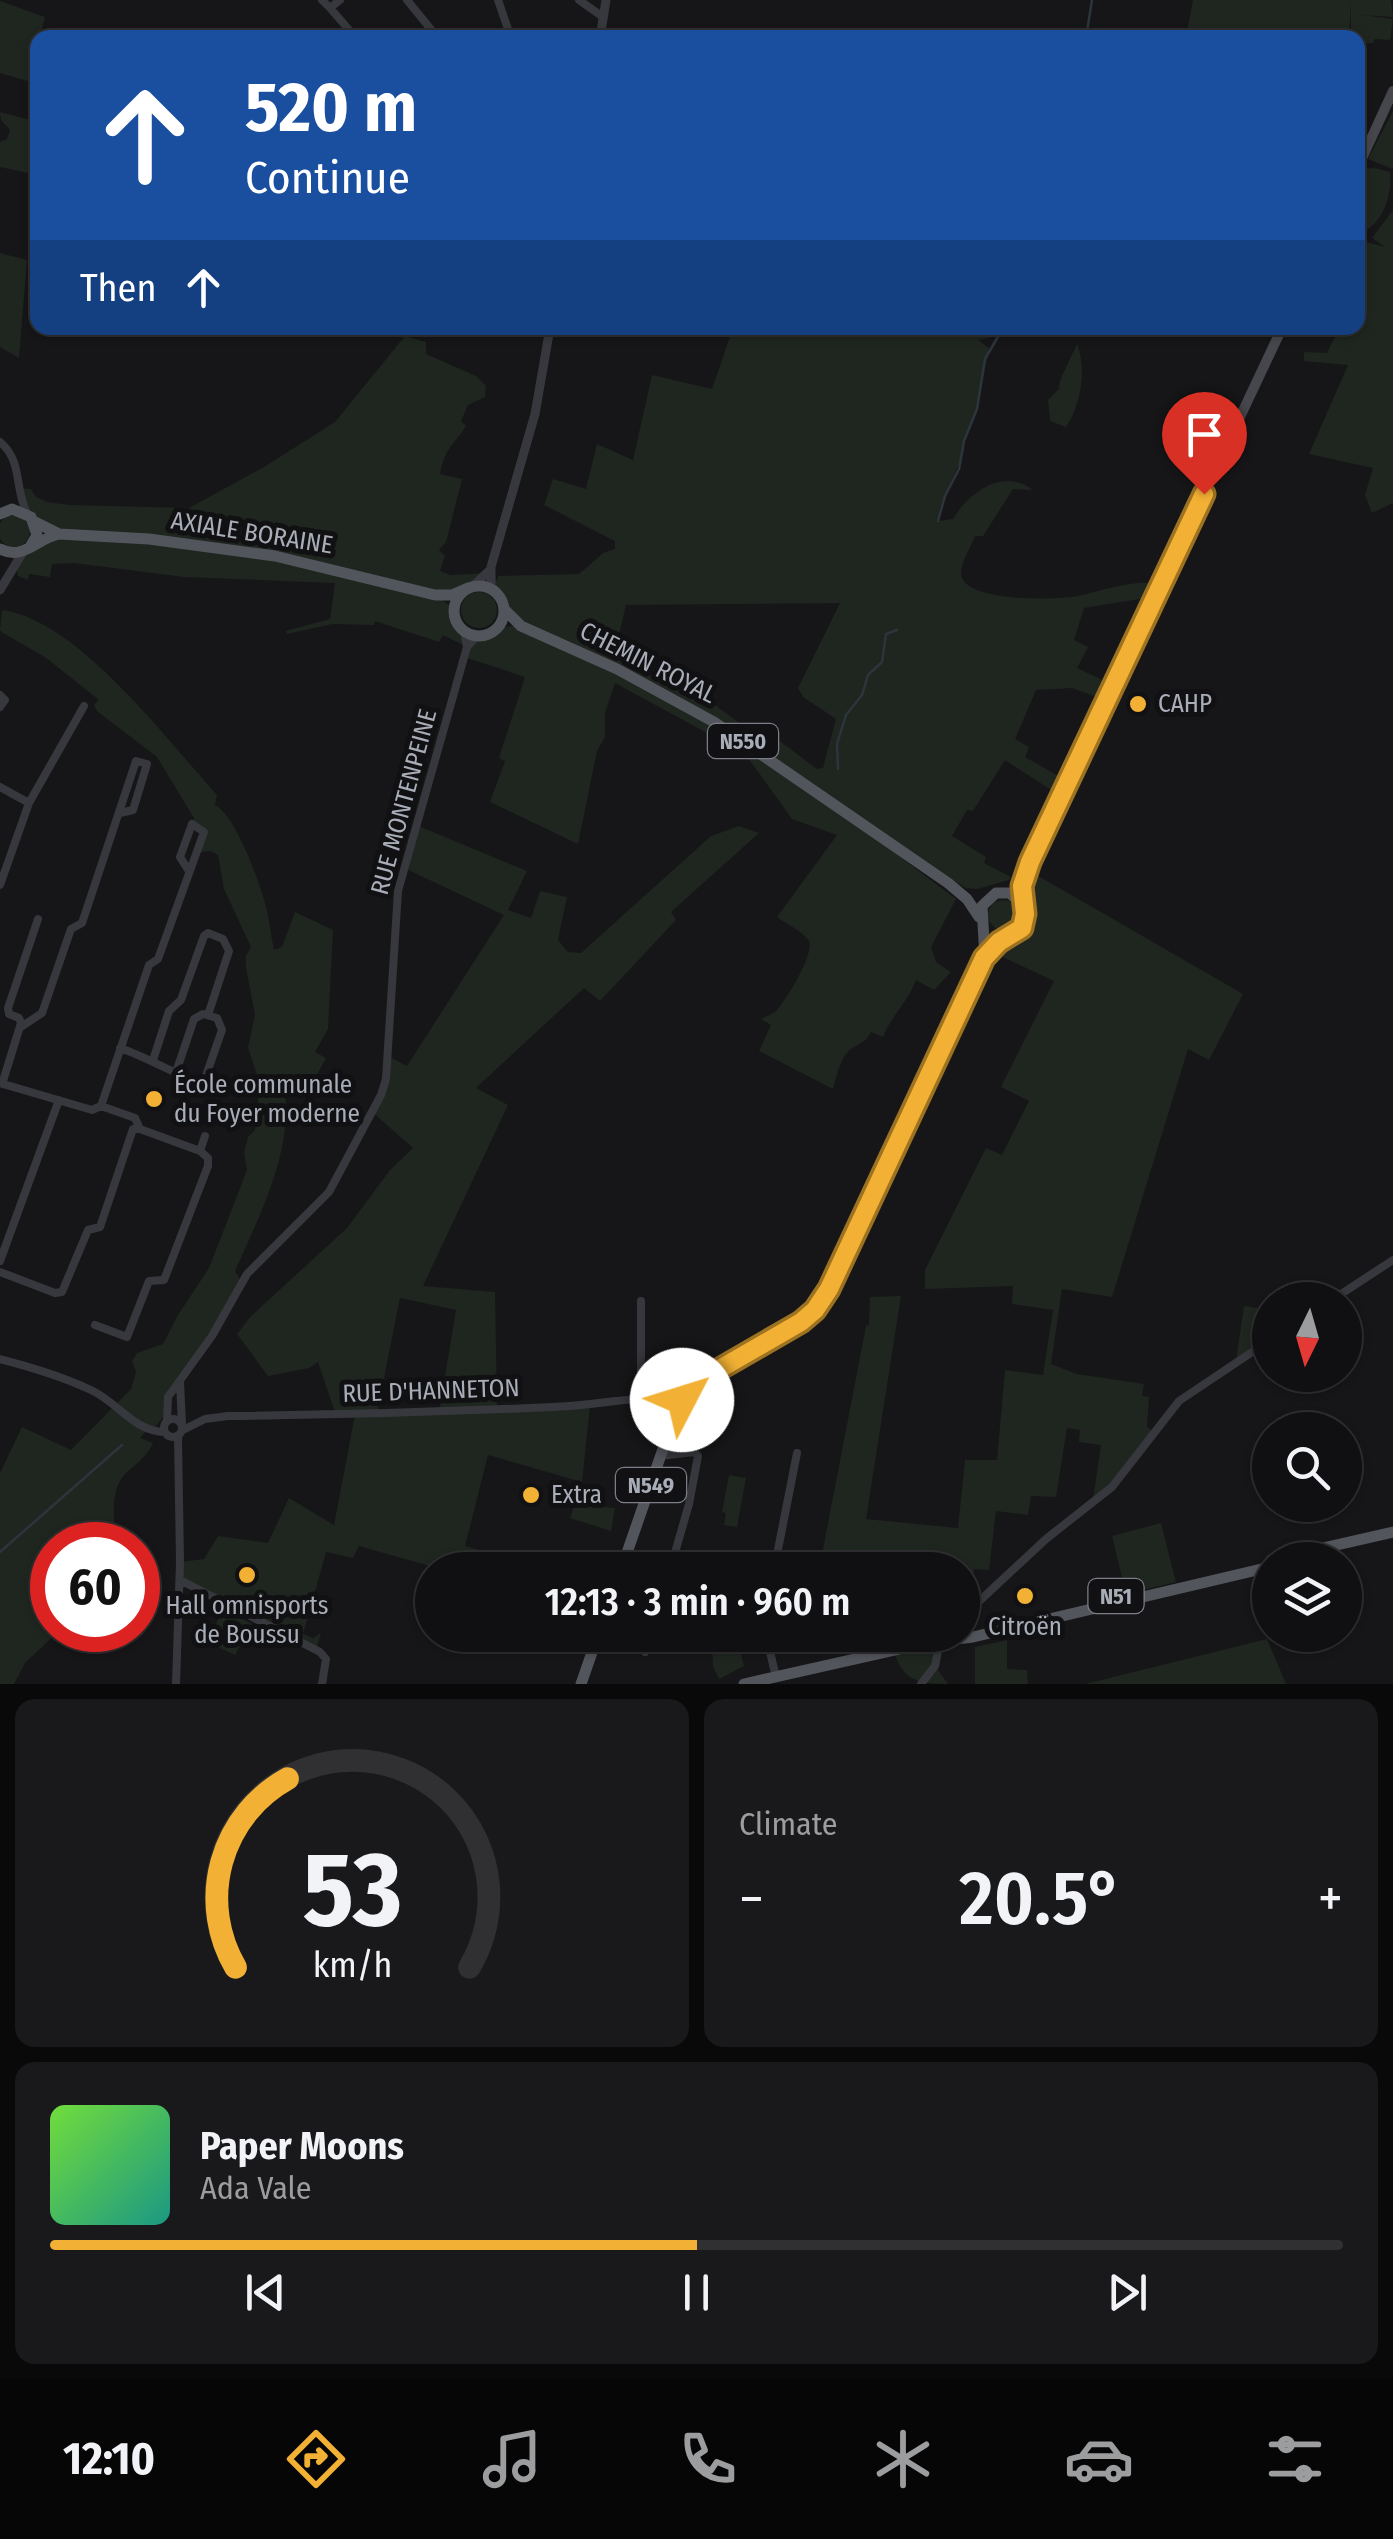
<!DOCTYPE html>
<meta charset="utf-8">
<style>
body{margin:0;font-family:"Fira Sans Condensed",sans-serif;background:#19191b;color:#f1f3f6;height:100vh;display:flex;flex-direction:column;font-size:38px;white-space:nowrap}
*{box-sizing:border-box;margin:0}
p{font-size:32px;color:#9c9d9f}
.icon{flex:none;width:55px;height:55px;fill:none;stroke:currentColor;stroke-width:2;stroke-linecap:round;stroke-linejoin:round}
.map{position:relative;height:1684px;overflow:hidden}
.details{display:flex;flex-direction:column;gap:15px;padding:15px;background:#09090a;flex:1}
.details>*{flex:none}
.top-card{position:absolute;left:30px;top:30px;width:1335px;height:305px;border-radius:20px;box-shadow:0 2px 8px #0004,0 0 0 2px #303032;background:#1a4fa0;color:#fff;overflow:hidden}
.needle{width:65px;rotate:185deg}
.fabs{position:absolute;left:1252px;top:1282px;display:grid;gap:20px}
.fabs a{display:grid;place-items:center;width:110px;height:110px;border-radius:50%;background:#101012;box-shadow:0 2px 8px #0004,0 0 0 2px #303032;font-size:50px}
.speed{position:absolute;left:30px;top:1522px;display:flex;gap:20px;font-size:50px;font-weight:700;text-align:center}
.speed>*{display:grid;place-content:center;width:130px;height:130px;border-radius:50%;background:#101012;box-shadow:0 2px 8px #0004,0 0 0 2px #303032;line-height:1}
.speed .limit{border:15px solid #d22;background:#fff;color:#111}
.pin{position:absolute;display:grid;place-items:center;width:85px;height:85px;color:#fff;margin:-102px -42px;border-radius:50% 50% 50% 0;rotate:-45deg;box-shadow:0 0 10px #0007}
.pin .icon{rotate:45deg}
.me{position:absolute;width:110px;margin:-55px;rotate:50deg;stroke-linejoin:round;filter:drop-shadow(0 0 8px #0008)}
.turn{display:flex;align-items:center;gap:35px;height:210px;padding:0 50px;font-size:45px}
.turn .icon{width:130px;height:130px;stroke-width:2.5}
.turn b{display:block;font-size:70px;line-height:85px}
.then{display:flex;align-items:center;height:95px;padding:0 50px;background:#0003;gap:20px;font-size:38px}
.big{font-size:75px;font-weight:600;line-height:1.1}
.details .tile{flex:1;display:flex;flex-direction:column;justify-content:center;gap:15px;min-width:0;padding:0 35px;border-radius:20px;background:#19191b}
.details .dial{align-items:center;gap:0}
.dial svg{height:260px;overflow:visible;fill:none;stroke:#303032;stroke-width:7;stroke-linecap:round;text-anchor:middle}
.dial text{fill:#f1f3f6;stroke:none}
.song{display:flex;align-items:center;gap:30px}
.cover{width:120px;height:120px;border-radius:15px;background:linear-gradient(135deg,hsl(100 70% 55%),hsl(170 70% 35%))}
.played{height:10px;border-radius:5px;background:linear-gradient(90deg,#f2b134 50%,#303032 50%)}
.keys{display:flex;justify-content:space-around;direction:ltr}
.heat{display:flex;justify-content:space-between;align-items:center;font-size:55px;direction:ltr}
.details .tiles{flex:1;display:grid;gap:15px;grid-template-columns:1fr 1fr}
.tile:last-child{grid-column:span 2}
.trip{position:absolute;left:415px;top:1552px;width:565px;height:100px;border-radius:50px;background:#101012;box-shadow:0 2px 8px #0004,0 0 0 2px #303032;font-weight:600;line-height:100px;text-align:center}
.tabs{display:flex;height:160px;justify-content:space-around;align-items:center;background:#060607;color:#9c9d9f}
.tabs .icon{width:70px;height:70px}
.tabs .on{color:#f2b134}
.tabs b{font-size:45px;color:#f1f3f6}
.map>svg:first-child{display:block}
</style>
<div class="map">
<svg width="1393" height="1684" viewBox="0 0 1393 1684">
<rect width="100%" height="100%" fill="#161618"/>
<path fill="#1e261f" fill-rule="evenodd" d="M1193 0H1391L1393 17 1362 15 1393 19 1390 40 1375 39 1373 43 1358 44V38L1351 37V2L1349 37H1186Z
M0 1 45 17 40 37 38 38 31 82 0 73Z
M1393 111V169L1368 159Z
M0 112 37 122V175L0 167V142L7 139 10 130 1 120Z
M1374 168 1390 172C1393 194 1382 228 1358 233V181L1363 169Z
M1393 210V503L1372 513 1365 495 1373 468 1309 454 1348 365 1304 361V352L1327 353 1339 328H1358V287L1366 261 1358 257V240L1385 247 1372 238Z
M0 253 27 260 19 358 0 347Z
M733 328H1002L997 336 978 340 989 348 977 409 964 441V452L945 496 938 521 953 519C968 493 1004 467 1033 490L1013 489 983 536H975C971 547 961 562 961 573 962 603 1057 600 1078 596 1097 592 1147 575 1162 587L1155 602 1146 598 1084 608 1074 640 1088 647 1077 668 1115 686 1108 701 1072 688 1036 690 1015 739 1029 747 1025 757 1069 782 1062 797 1005 760 973 811 967 810 952 836 986 857 984 863 1011 877 1009 880 977 889 966 888 867 832 956 899 931 947 936 962 951 972 934 990 916 980C908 1002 891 1016 883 1037L871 1032C865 1043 861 1042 851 1049 840 1057 837 1076 833 1089L759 1051 771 1025 761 1019C765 1017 772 1014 775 1012 785 1003 815 953 809 941 804 932 786 924 777 917L837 835 792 819 746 755 725 740H720L615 683 605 713V737L597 751 578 844 490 802 505 761 499 758 525 677 464 657 467 647 443 635 439 642 375 621 374 625 332 624 287 634 286 631 330 619 335 583 184 577 74 563 52 564 50 577 29 574 28 580 18 576 16 560 56 533 35 522 18 488 31 489 36 497 47 502 69 505 189 508 264 467 335 422 405 336 426 342V354L476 376 486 386 485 397 468 405 461 421 466 426C453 447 446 445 440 474L462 479 446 542 439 550 445 556 440 571 451 575 487 573 481 581 437 596C439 597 449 605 451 607 461 619 462 642 486 634 499 630 505 625 519 626L491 589 490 580H497L498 576 579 574 603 553 615 549V541L544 505 553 479 586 489 597 444 633 460 652 375 712 389ZM840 603 798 688 803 697 836 719 823 768 817 769 777 739 763 740 675 676 617 643 626 605Z
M1077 344C1087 369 1081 405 1066 427L1050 421 1048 400 1059 389 1060 380Z
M-2 531a16 16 0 1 1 32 0a16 16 0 1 1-32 0Z
M461 610a18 18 0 1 1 36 0a18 18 0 1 1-36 0Z
M2 610C78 620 167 740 217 795L215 805C236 815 261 886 267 910 270 923 271 937 274 950L282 947 295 912 333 930 328 1029 315 1052 326 1058 308 1092 284 1083 281 1089 285 1093C292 1154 259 1217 235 1271L242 1283 212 1337 168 1397 164 1416 156 1426 143 1427 148 1429 140 1438 153 1443C145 1459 138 1462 126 1473 108 1490 115 1523 116 1545H52V1630H60L25 1663 14 1684H0V1473L22 1427 71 1450 131 1389 136 1372 132 1361 137 1353 163 1344 178 1315 209 1268 247 1170 244 1153 248 1137 255 1130 258 1109V1079L248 1047 255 1015 246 968V956L251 947 224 889 218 855 210 851 196 853 204 832 192 824 194 818 157 757 97 711 94 705 99 700 45 657 3 633 0 630Z
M416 825 527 871 508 910 531 918 540 891 567 897 558 940 568 952 581 953 711 836 739 826 759 833 671 912 676 920 600 1001 584 988 476 1088 508 1105 423 1286 495 1292 497 1409 590 1406 582 1482 488 1455 465 1546 514 1560 511 1570H444L359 1546 353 1558 326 1552 303 1634 313 1638 321 1633 316 1650 180 1580V1562L204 1559 218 1536 268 1543 289 1498 334 1525 355 1415H336L318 1362 309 1368 268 1376 237 1334 251 1316 347 1228 390 1170 413 1148 372 1112 381 1095 388 1056 407 1066 504 915 404 868ZM400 1298 456 1310 439 1412 377 1413Z
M1028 870 1243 994 1209 1060 1188 1049 1112 1297 1062 1289 1051 1364 1077 1374 1144 1384 1142 1396 1149 1397 1147 1427 1153 1431 1112 1487 1093 1499 1101 1445 1079 1442 1080 1430 1067 1428 1056 1497 1031 1496 1028 1515 996 1511 989 1570 974 1569 973 1593H977L973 1607 963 1620 962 1570H819L866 1326 869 1325 870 1297 901 1296 866 1519 958 1528 965 1460H997L1005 1370 1043 1375 1053 1310 1012 1304 1013 1286 925 1289V1270L986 1148 1002 1155 1029 1101 1001 1087 1054 981 990 951 1016 933Z
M988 915a15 15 0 1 1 30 0a15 15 0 1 1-30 0Z
M1244 1306 1270 1310V1340L1236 1361Z
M729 1475 746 1478 737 1527 724 1525 726 1513 722 1512Z
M579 1490H581L580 1505 615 1508 611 1531 570 1518Z
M1161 1523 1176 1582 1126 1594 1112 1536Z
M676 1550 722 1560 720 1570H670Z
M223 1609 252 1624 235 1655 207 1642Z
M737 1637 744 1666 719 1679 713 1667 712 1645Z
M1267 1639 1286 1684H1085Z
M1007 1640V1669L1027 1670 1028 1684H975V1647Z
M940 1641 935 1666 948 1684C920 1684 902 1681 894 1651Z"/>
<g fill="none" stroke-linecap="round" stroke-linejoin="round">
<path stroke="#2c353c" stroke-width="2.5" d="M1086 38 1092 0
M938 521 945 496 959 469 964 441 977 409 985 359 1003 328
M838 769 837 744 846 715 862 695 868 675 882 662 886 634 897 630
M0 1552 122 1445"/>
<path stroke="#37383d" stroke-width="8" d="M322 0 330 8 340 0
M407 0 438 38
M498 0 511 38
M579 0 603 17
M330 8 350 31
M0 442C23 461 14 488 27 513
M467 647 478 635
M0 695 5 700 0 707
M0 787 29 803
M0 885 29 803 84 706
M21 1027 42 1013 71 929 82 923 136 761 147 764 133 810 120 813
M120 1048C149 1058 174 1074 203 1084L222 1030 217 1018 203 1014 194 1019 175 1075
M153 1060 169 1011 181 1000 204 936 208 933 223 939 229 951 208 1015
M3 1081 21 1023 19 1018 9 1014 8 1008 38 919
M0 1083 92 1110 101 1106 135 1118 140 1129 200 1151 208 1158V1166L164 1280 149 1281 127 1337 95 1325
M101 1106 149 965 158 959 204 832 192 824 180 857 189 871
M200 1151 205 1136
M0 1261 59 1100
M0 1272 55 1293 62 1292 88 1230 100 1227 133 1129H140
M1332 1300 1393 1260
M641 1301V1400
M0 1359C31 1367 62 1376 91 1390 119 1403 133 1431 165 1432
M180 1382 182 1424
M164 1428a9 9 0 1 1 18 0a9 9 0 1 1-18 0Z
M167 1421 168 1397 212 1336 247 1274 329 1192 381 1095 386 1079 398 891 467 647 464 631
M183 1430 205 1419 228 1416C336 1415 444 1412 552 1407 594 1406 640 1394 682 1400
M660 1456 694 1452 698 1456 689 1504 670 1570
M774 1570 797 1453
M180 1580 320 1652 326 1659 322 1684
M962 1620 973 1607 1046 1539 1112 1487 1179 1401 1270 1340
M766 1635 776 1677
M645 1652 650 1635
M176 1684 180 1562 178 1436
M921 1684 935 1666 940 1641"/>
<path stroke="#37383d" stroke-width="9" d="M600 38 606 0
M473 586 490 570
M491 589V567L535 414 550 328
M0 590 23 552"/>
<path stroke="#45474d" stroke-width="10" d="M1358 167 1393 91
M1024 907 1022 886 1030 862 1282 328"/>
<path stroke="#53555c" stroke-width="11" d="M0 514 12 509 31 517 37 535 30 547
M35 522 59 534 149 539 275 556 435 595H452L468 588
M0 549C23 561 36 539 59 534
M454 611a25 25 0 1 1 50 0a25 25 0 1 1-50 0Z
M504 609 521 626 617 669 714 722 948 883 967 899 979 917
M1271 1560 1393 1532
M621 1570 672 1423 689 1389 801 1322 815 1310 829 1289 985 958 999 941 1022 928 1024 907 1010 893H996L982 906 985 958
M940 1641 973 1637 1270 1567
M581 1684 598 1635
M744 1684 944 1639"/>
</g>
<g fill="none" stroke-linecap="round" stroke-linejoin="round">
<defs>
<path id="route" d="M682 1400 692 1385 801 1322 815 1310 829 1289 984 958 999 942 1022 928 1025 914 1022 886 1030 862 1204 494"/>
</defs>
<use href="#route" stroke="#9d7322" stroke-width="25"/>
<use href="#route" stroke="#f2b134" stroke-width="18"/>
</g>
<g fill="#f2b134" stroke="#111113" stroke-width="4">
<circle cx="1138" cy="704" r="10"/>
<circle cx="154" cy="1099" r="10"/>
<circle cx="531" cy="1495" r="10"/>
<circle cx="247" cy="1575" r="10"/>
<circle cx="1025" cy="1596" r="10"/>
</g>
<g text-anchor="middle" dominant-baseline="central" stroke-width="10" stroke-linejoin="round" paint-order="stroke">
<g fill="#111113" stroke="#7b7e86" stroke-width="2.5">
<rect x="708" y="724" width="70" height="34" rx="8"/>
<rect x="616" y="1468" width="70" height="34" rx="8"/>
<rect x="1088.5" y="1579" width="55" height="34" rx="8"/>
</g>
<g font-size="22" font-weight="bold" fill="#a8adb8">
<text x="743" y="741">N550</text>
<text x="651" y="1485">N549</text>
<text x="1116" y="1596">N51</text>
</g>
<g font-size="25" fill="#a8adb8" stroke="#111113">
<text transform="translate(252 533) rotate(9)">AXIALE BORAINE</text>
<text transform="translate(648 663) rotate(27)">CHEMIN ROYAL</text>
<text transform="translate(404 802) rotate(-75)">RUE MONTENPEINE</text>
<text transform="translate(431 1391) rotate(-2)">RUE D'HANNETON</text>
</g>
<g font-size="25" fill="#a8adb8" stroke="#111113" text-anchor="start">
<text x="1158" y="704">CAHP</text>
<text x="174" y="1085">École communale<tspan x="174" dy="29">du Foyer moderne</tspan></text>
<text x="551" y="1495">Extra</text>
<text x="247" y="1606" text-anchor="middle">Hall omnisports<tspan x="247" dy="29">de Boussu</tspan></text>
<text x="1025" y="1627" text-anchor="middle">Citroën</text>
</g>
</g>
</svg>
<div class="fabs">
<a><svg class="needle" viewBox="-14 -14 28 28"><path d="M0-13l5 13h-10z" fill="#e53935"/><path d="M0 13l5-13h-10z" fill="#9c9d9f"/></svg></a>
<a><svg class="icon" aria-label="search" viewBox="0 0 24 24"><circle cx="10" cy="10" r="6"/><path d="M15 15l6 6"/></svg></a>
<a><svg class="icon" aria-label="layers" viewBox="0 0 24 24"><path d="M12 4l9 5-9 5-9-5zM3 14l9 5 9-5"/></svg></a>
</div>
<div class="speed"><div class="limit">60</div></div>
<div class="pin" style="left:1204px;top:494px;background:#d93025"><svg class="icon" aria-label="arrive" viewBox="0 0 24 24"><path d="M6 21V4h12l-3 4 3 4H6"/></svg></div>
<svg class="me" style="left:682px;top:1400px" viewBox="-20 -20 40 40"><circle r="19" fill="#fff"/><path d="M0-13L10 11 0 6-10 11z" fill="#f2b134"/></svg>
<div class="trip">12:13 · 3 min · 960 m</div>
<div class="top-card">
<div class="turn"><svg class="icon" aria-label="ahead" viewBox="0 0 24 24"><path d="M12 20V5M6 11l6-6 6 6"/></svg><div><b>520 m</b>Continue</div></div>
<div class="then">Then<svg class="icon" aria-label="ahead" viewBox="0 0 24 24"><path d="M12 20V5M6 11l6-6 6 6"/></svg></div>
</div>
</div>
<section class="details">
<div class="tiles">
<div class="tile dial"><svg viewBox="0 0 100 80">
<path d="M14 69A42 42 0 1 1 86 69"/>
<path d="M14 69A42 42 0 0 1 30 11" stroke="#f2b134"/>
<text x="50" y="56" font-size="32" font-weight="700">53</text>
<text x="50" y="72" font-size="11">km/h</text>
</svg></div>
<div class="tile"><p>Climate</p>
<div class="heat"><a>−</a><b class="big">20.5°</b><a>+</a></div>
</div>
<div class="tile">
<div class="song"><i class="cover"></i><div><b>Paper Moons</b><p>Ada Vale</p></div></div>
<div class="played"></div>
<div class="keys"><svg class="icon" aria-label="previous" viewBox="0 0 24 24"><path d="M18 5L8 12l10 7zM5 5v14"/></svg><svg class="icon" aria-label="pause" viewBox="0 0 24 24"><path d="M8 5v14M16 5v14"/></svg><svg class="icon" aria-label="next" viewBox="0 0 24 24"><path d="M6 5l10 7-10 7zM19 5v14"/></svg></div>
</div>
</div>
</section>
<nav class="tabs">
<b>12:10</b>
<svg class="icon on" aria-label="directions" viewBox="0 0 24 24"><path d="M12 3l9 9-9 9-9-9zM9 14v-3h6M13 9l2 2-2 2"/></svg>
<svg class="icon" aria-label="music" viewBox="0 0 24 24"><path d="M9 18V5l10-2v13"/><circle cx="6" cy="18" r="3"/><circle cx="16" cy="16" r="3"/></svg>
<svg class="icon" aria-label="phone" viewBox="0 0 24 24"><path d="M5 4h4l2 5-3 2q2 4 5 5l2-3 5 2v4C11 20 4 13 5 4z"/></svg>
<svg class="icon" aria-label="climate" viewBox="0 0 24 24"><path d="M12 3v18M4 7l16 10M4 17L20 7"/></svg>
<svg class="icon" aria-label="car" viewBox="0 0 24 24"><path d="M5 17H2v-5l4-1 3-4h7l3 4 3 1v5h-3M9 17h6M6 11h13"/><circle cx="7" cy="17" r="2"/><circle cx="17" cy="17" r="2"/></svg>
<svg class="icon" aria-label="filters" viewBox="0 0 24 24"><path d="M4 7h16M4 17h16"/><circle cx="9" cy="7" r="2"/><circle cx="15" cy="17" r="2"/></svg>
</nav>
